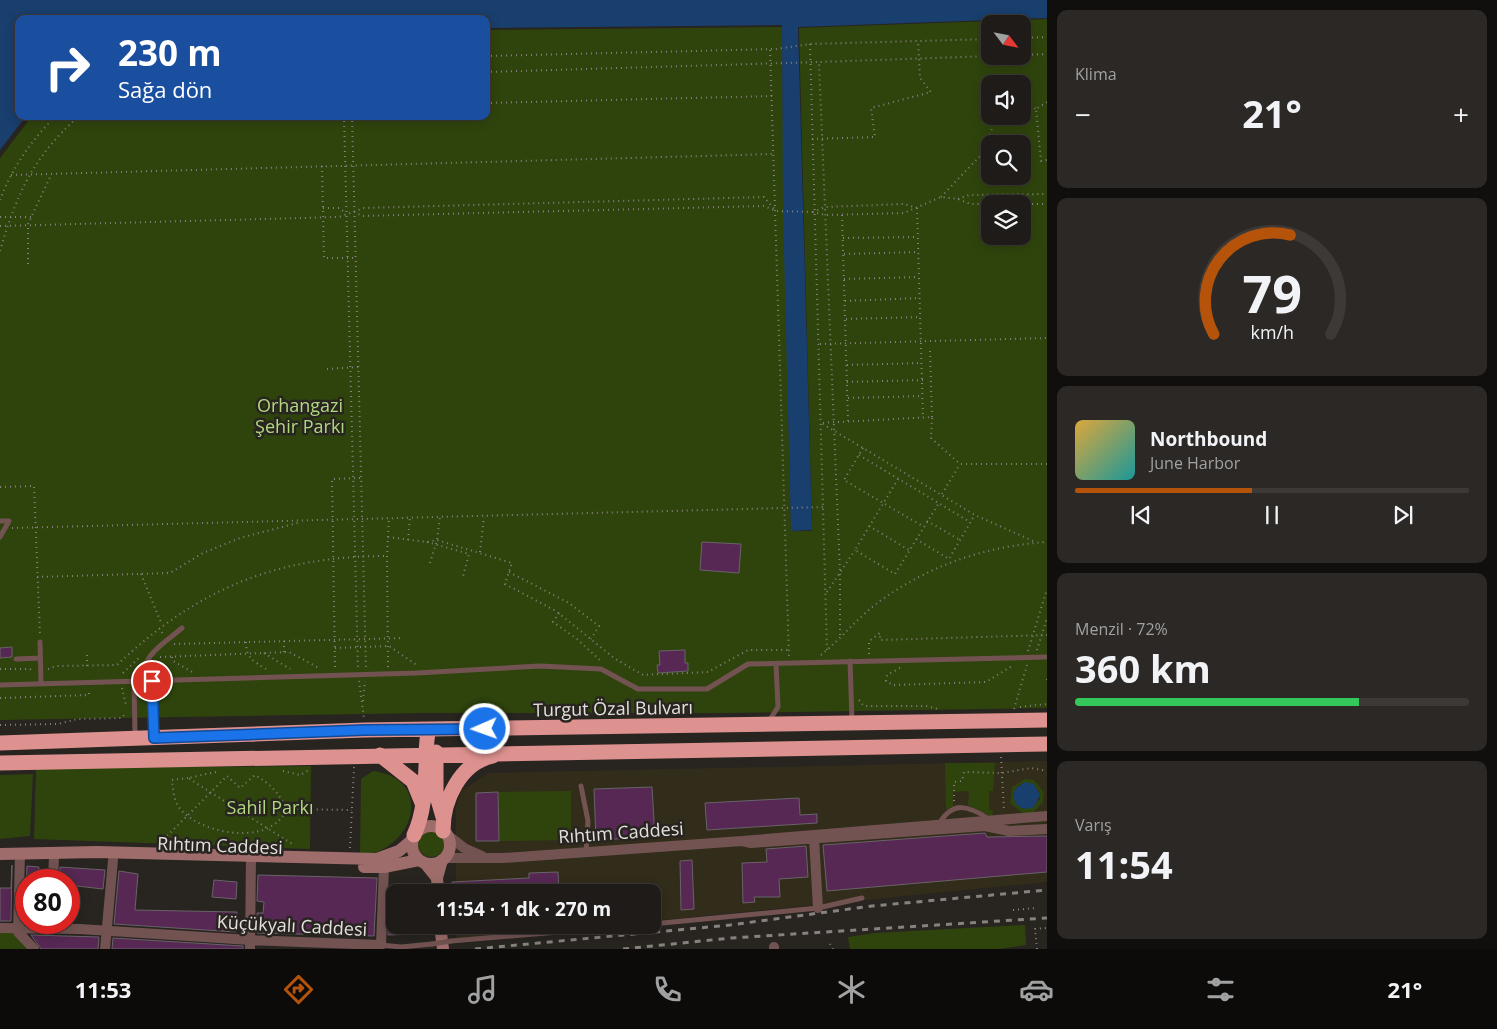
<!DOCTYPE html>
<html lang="tr">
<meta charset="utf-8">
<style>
body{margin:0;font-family:"Open Sans",sans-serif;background:#2b2825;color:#f1f3f6;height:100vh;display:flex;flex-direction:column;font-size:19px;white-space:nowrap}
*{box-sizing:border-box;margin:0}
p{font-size:16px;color:#a1a1a2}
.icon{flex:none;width:28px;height:28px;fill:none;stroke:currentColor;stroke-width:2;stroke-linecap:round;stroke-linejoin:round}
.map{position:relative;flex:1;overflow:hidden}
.panel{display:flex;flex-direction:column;gap:10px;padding:10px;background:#100f0d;width:450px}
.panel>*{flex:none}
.top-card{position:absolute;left:15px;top:15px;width:475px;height:105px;border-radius:10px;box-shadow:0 2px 12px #0003,0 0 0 1px #3c3937;background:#1a4fa0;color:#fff;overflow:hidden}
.needle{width:32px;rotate:122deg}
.controls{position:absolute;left:981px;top:15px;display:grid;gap:10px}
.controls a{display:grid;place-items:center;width:50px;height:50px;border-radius:10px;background:#1e1b18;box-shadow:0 2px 12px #0003,0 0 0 1px #3c3937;font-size:25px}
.speed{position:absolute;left:15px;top:869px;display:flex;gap:10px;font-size:25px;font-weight:700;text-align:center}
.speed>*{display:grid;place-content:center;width:65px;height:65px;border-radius:50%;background:#1e1b18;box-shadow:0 2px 12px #0003,0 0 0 1px #3c3937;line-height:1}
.speed .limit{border:8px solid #d22;background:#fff;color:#111}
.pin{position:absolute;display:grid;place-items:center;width:42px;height:42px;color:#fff;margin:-21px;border:2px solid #fff;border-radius:50%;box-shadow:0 1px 5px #0007}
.me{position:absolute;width:55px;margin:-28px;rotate:268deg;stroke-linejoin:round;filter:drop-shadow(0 0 4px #0008)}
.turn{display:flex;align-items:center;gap:18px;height:105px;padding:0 20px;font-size:22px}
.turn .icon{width:65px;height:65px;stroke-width:2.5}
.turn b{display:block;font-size:35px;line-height:42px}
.big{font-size:38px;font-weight:700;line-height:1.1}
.panel .widget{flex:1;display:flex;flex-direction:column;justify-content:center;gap:8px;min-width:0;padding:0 18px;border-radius:10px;background:#2b2825}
.panel .dial{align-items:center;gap:0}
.dial svg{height:130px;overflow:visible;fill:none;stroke:#3c3937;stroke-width:7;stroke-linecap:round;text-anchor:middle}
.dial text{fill:#f1f3f6;stroke:none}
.song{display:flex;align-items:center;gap:15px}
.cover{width:60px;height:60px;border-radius:8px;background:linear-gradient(135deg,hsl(40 70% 55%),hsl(180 70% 35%))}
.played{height:5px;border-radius:2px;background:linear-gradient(90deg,#b45309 45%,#3c3937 45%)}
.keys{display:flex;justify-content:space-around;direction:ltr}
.heat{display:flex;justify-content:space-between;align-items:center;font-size:28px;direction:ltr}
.charge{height:8px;border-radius:4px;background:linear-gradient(90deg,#34c759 72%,#3c3937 0)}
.trip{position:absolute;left:386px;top:884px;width:275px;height:50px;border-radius:10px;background:#1e1b18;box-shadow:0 2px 12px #0003,0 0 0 1px #3c3937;font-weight:700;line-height:50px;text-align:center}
.tab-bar{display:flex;height:80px;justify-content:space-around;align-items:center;background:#0c0b0a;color:#a1a1a2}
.tab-bar .icon{width:35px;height:35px}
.tab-bar .on{color:#b45309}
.tab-bar b{font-size:22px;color:#f1f3f6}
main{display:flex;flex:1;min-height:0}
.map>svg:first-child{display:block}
</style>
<main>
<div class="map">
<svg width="1047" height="949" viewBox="0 0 1047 949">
<rect width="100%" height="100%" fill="#282420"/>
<path fill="#322c1b" d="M1047 761V882L653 921 652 892H456V807L462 790 489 773Z
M456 925H609L456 940Z"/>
<path fill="#2f440d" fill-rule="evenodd" d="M1047 19V708L726 713H427L0 720V158L32 116H486V30L782 27 784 210 791 531H812L799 28ZM990 24H1022V56H990ZM990 84H1022V116H990ZM990 144H1022V176H990ZM990 204H1022V236H990Z
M945 763H995L993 791H989V810H993L992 817 968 805 969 791 953 792V806L946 810Z
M311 766 310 849 34 839 36 768Z
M373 771C426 777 420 833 379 851 373 854 366 854 360 855L361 779Z
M33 774 30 836 0 839V775Z
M1025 779 1034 780 1044 792 1043 802 1033 813H1022L1010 803 1012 787ZM1021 784 1039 791 1040 800 1018 806 1015 789Z
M571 791V840L499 841 498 792Z
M418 844a13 13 0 1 1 26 0a13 13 0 1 1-26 0Z
M1025 925 1026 945 999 949H850L848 937 874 933Z
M0 928H18L34 949H0Z"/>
<path fill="#193f6e" d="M0 0H1047V18L798 27 812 530 791 531 783 210 782 25 486 28V19H19V116H26L0 150Z
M1025 782 1034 784 1040 795 1034 807C1021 813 1010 803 1015 789Z"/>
<path fill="#562853" stroke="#696368" d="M702 542 741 544 739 573 700 570Z
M12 647V657L0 658V648Z
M685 650V663H688V671L658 673 657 665H660L659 651Z
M652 787 655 837 596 840 594 789Z
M498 792 499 841H476V793Z
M799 798 800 815 817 814V823L707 830 705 803Z
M985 833 987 837 1047 836V872L827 891 823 845Z
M806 846 808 877 779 879 780 897H754L755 902 743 903 742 863 767 862 766 849Z
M692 860 694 909 681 910 680 861Z
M12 865 11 921H0V888H11Z
M27 866 39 867 38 877 34 876V880H26L25 921Z
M60 867 105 870 103 889 77 886 76 903 69 902V880H60Z
M119 871 138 874 135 910 237 912 236 932 114 924Z
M558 872 559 892H452V882L529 878V873Z
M258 875 377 878 374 936 257 933V913H263L264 902 257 901Z
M214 880 237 882 236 899 212 897Z
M395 915V925H415V934L388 935 389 916Z
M31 935 99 937 98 949H41Z
M113 938 243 946V949H112Z"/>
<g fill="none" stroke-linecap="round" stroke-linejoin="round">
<path stroke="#84817d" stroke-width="2" stroke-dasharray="1 4" stroke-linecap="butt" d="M1022 38 1047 37
M810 44 827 651
M770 50 789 657
M1022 55 1047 54
M486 56 776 49 810 44 990 39
M486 72 819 62
M1022 100 1036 109
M1047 102 1036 109 1041 161 1047 160
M486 103 773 96
M344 116 358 669
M352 116 366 669
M812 139 875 137 871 108 931 92 920 78 918 41
M322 166 324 258H356
M11 175 774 154
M941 197 982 154 997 116
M958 199 969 195 1047 194
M0 200C12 168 32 139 56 116
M1022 204H1047
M323 208H339L346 213
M917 208 904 204 825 207 813 212 825 215 904 213 941 197 958 199 970 204H990
M917 208 923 418
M354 212 362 216 764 206 776 211 813 212
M842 215 848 422
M0 217H31
M0 226 339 217 364 208 764 197 776 211
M843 238 918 237
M0 251C17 193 33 157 79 116
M844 254 919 252
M28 264V224L51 175
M844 279 919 277
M845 301 920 298
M846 319 921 317
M820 344 1047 338
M930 351 932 417
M847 365 922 363
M327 369 358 367
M847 382 923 380
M848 398 923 396
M863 448 844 480 924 527
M859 455 970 522
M898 479 855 550 895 574 939 503
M0 487 34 486 40 635
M942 494 960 464
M927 521 960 540
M869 526 909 550
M12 528 823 507
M388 537 427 542 437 540 512 563 505 584 556 611 614 658 643 675 708 672 748 650H788
M916 539 949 559 974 516
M408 540 410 517
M1033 541 975 515 821 423 932 417 931 438 960 464H1047
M427 542 469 554 463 576
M480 552 484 517
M430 563 437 540 440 517
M509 572 569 603 599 626 591 639
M141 574 162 625
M37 577 170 573 203 553 240 538 301 522
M827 592 855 550
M559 613 553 622 577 639 602 662
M159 628 163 634
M840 635V573L819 62 990 56
M284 641V653
M246 642C246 658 253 661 266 669
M174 644 404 638
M335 648 389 646 418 666
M1037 650 1047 618
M1028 651 1047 589
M264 653 290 669
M869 654V641L880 633V640L1047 635
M821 655C842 638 858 617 880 601 930 565 986 546 1047 542
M160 657 289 652 319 668
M172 657 173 661 192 672
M157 661 159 672
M87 666V653
M335 667 332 479 361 478
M388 667 387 556 389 517
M900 668 887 675 886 681 893 685 986 682 1012 666
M0 669H30L33 672
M48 669 56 666 117 665C197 589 276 556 387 556
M123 673 141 656
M1047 679V680
M359 681 364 718
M122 688 126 705
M0 698 89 695V690
M859 700 864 706H926L938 709
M363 701 365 681
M1020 707 1047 704
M1014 709 1027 665
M0 725 58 724 78 719 122 718 126 712
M1001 757 1004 810
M283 771 300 775 309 770
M216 772 188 778 294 845
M188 778 172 780C173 790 174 802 181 810 203 835 271 846 286 810
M954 801V782L962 781 964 772 1002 773 1031 768 1047 771
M160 843 227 776 240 788 255 775C270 784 279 792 286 809L352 810
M350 848 354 767
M1013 910 1036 908
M830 944 833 949
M1037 949 1035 929 1047 928"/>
<path stroke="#725352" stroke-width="5" d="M0 521H9L0 537
M40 642 41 682
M16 659 40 658
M850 661 852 721
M134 681 135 735
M141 681C144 653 162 645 182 628
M152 681 154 735
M0 685 417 673 540 666 601 669 638 689H707L748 664 1047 657
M769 721 778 707 776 664
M581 786 588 821 586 852
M939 824C953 800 969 806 989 819
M652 924 818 908 862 898
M451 941 642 925
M381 945 401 947 432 944"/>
<path stroke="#725352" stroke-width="10" d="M1047 816 742 841 751 843 985 826 1009 831 1047 829
M445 833 464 848 482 856
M814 838 818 908
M20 854 18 932 34 949
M444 858H503L742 841
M53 880 54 857
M0 928 80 929 250 940 381 945
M381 945 384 867
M105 949 113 860
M250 949 251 856
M774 949V947"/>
<path stroke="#9e6d6b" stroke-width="12" d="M412 845a19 19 0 1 1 38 0a19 19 0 1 1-38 0Z
M0 854 97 852 377 859 399 851 412 840
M425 863 437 878 442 860
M364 867H384L419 860
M437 878 438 892
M440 925 443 949"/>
<path stroke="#de9290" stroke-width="15" d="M0 743 365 730 1047 720
M436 752V793L443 817
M380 755 413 781 422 803
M0 763 1047 744
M443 831C443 800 460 763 493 756
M414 835C424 814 425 789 426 766 427 753 425 742 429 730"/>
<path stroke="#86827f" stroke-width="3" stroke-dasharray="6 6" stroke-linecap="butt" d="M475 949 730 925 872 906 1047 890
M623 949 731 938 1047 918"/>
<path stroke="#725352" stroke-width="5" d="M432 944 451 941"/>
</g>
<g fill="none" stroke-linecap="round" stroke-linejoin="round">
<defs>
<path id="route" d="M152 681 154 738 365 730 485 729"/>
</defs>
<use href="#route" stroke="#114b97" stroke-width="12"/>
<use href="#route" stroke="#1a73e8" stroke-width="9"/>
</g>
<g text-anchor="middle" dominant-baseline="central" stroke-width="5" stroke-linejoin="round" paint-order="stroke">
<g font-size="18" fill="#b1d87f" stroke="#282420">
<text x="300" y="405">Orhangazi<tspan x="300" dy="21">Şehir Parkı</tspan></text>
<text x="270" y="807">Sahil Parkı</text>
</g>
<g font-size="18" fill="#e3e0dd" stroke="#282420">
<text transform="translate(613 708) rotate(-1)">Turgut Özal Bulvarı</text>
<text transform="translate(621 832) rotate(-4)">Rıhtım Caddesi</text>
<text transform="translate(220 845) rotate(2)">Rıhtım Caddesi</text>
<text transform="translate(292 925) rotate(3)">Küçükyalı Caddesi</text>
</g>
</g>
</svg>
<div class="controls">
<a><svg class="needle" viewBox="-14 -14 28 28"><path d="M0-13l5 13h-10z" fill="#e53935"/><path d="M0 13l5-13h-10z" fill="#a1a1a2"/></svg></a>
<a><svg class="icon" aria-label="sound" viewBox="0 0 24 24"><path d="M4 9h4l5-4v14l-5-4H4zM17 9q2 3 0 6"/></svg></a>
<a><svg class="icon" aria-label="search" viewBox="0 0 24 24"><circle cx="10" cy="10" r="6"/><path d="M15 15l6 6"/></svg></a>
<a><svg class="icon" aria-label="layers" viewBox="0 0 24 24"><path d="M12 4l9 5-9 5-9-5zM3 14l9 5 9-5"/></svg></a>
</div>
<div class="speed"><div class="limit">80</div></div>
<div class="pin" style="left:152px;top:681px;background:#d93025"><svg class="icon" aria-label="arrive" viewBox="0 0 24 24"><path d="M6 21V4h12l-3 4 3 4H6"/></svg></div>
<svg class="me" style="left:485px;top:729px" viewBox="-20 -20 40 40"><circle r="17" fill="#1a73e8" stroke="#fff" stroke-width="3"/><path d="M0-11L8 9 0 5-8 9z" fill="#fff"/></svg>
<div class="trip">11:54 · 1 dk · 270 m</div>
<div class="top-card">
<div class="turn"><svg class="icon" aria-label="right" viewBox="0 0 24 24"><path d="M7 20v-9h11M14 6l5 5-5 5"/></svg><div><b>230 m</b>Sağa dön</div></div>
</div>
</div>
<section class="panel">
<div class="widget"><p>Klima</p>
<div class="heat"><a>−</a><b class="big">21°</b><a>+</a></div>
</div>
<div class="widget dial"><svg viewBox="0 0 100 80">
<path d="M14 69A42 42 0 1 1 86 69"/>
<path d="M14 69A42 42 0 0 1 61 8" stroke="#b45309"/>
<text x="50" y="56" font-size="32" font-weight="700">79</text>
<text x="50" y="72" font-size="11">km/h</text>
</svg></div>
<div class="widget">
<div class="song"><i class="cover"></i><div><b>Northbound</b><p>June Harbor</p></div></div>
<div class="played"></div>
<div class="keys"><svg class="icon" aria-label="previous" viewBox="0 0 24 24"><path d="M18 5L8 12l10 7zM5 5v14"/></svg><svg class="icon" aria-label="pause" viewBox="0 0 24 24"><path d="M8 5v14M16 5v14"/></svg><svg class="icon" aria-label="next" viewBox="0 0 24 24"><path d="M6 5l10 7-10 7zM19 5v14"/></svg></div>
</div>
<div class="widget"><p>Menzil · 72%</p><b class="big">360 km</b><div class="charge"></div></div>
<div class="widget"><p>Varış</p><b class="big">11:54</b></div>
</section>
</main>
<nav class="tab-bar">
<b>11:53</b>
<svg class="icon on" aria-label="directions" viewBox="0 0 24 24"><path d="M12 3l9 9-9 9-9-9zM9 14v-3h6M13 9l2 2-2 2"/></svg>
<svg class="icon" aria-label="music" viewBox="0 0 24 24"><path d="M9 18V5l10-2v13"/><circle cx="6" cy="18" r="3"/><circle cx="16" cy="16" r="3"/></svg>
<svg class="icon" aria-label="phone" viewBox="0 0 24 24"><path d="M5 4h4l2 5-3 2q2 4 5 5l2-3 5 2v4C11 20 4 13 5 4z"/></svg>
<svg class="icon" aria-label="climate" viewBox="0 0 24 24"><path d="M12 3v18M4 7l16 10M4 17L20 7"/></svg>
<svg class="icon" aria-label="car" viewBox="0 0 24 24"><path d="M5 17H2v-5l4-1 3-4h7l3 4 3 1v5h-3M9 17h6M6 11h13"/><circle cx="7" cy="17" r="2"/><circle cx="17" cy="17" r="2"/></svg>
<svg class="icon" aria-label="filters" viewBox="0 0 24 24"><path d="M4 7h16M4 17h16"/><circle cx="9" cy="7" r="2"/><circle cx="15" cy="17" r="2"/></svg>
<b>21°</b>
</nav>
